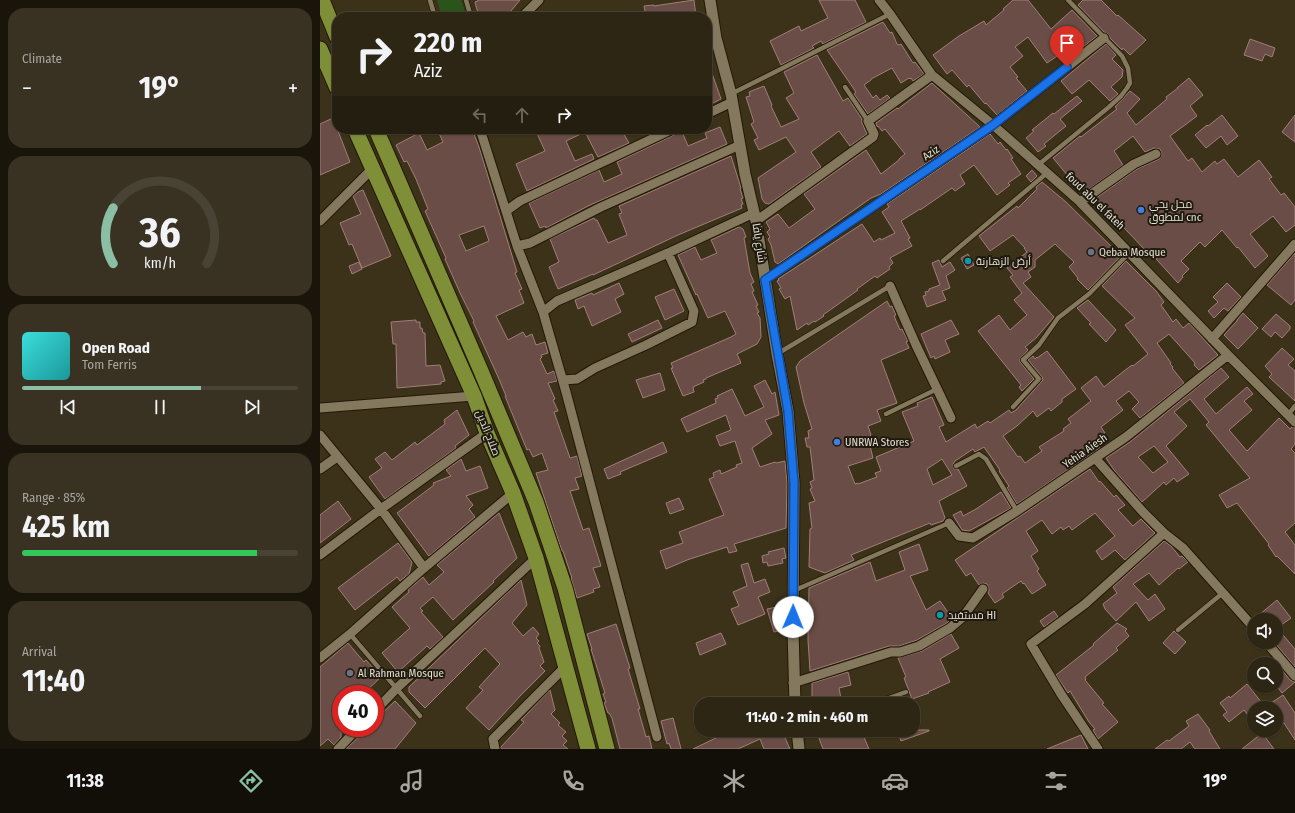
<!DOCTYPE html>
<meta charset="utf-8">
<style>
body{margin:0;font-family:"Fira Sans Condensed",Cairo,sans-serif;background:#393222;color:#f1f3f6;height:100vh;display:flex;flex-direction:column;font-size:15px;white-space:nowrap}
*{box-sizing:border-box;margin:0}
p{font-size:13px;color:#a7a5a0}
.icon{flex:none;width:22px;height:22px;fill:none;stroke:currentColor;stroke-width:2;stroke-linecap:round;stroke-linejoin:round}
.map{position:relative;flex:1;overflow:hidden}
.panel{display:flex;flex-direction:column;gap:8px;padding:8px;background:#19150b;width:320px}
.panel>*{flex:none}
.guide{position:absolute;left:12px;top:12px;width:380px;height:122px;border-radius:16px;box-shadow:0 1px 3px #0004,0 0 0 1px #484334;background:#2d2614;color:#f1f3f6;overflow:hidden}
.tools{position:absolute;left:927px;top:613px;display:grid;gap:8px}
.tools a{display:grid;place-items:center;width:36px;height:36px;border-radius:50%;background:#2d2614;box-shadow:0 1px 3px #0004,0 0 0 1px #484334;font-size:20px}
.speed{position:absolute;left:12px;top:685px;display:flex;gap:8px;font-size:20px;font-weight:700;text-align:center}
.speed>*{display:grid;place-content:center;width:52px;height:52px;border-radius:50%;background:#2d2614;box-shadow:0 1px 3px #0004,0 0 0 1px #484334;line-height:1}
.speed .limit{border:6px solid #d22;background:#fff;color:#111}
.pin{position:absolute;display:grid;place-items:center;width:34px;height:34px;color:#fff;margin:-41px -17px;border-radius:50% 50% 50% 0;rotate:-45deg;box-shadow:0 0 4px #0007}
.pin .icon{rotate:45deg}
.me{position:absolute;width:44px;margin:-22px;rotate:1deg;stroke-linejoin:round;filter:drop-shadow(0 0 3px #0008)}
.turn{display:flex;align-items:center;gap:14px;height:84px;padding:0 16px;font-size:18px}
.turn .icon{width:52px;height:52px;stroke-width:2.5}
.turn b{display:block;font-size:28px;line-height:34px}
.lanes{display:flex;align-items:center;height:38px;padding:0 16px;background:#0003;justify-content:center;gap:20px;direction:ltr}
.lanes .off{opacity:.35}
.big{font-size:30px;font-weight:700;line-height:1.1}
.panel .card{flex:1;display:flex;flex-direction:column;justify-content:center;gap:6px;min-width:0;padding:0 14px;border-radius:16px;background:#393222}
.panel .dial{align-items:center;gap:0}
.dial svg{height:104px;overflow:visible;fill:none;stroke:#484334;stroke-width:7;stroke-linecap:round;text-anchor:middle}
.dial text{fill:#f1f3f6;stroke:none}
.song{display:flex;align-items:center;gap:12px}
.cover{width:48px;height:48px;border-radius:6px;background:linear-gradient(135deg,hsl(180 70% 55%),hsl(180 70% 35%))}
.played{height:4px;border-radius:2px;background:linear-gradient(90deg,#8abfa5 65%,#484334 65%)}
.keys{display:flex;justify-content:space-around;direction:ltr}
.heat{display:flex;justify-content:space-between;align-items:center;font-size:22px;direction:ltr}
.charge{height:6px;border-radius:3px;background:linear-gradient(90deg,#34c759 85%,#484334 0)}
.trip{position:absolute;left:374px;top:697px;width:226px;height:40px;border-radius:16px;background:#2d2614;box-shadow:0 1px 3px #0004,0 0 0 1px #484334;font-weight:700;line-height:40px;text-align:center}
.tabs{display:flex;height:64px;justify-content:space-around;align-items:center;background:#120f08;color:#a7a5a0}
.tabs .icon{width:28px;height:28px}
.tabs .current{color:#8abfa5}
.tabs b{font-size:18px;color:#f1f3f6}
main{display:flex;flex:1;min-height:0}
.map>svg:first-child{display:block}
</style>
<main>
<section class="panel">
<div class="card"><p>Climate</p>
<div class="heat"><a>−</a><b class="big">19°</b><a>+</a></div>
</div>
<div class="card dial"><svg viewBox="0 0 100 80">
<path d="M14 69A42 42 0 1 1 86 69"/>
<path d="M14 69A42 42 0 0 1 14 26" stroke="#8abfa5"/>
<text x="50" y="56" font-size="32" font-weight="700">36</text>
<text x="50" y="72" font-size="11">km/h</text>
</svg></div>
<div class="card">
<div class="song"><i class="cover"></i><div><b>Open Road</b><p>Tom Ferris</p></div></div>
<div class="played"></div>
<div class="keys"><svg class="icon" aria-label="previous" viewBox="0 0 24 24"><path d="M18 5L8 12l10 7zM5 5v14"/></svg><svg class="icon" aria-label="pause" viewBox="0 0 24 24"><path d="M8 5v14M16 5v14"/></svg><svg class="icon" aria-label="next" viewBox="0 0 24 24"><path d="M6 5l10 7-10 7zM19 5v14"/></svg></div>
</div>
<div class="card"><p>Range · 85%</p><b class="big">425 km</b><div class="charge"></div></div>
<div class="card"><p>Arrival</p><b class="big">11:40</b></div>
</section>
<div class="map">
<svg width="975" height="749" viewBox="0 0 975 749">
<rect width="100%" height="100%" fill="#3c321a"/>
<path fill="#2b541a" d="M117 0H141L147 17H122Z"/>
<path fill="#6a4d46" stroke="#9f7f77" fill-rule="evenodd" d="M158 0H200L186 17H159L155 2 158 1Z
M374 0 376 17H326L324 6 334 5V6Z
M499 0H535L546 22 503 44 501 41 492 46 494 48 461 65 450 41 479 26 481 31 508 18Z
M693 0H708L731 29 752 10 777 36 758 51 753 45 727 63 708 37 695 47 703 56 690 67 698 77 696 78 707 91 677 115 666 103 665 104 649 85 647 87 632 70 627 74 613 55 639 36 664 21 666 25 684 10 683 9Z
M763 0H781L797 16 798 15 826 40 810 55 803 48 802 50 790 38 788 34 784 32 758 5Z
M563 22 570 33 572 32 577 44 579 45 581 44 593 63 595 62 604 74 593 81 591 78 590 79 589 78 581 83 572 68 551 79V80L544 85 553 98 556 95 560 100 567 95 570 98 548 114 534 94 536 92 507 50Z
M930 39 955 48 952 57 945 54 942 61 924 55Z
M786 44 796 55 792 59 803 70 802 77 791 87 798 94 790 101 769 80 752 94 741 81Z
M497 55 523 101 528 98 542 119V123L547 134 530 146 519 131 491 152 501 167 449 204 445 203 442 199 438 178 476 152 466 137 439 150 434 140 438 138 431 124 434 122 426 97 430 96 429 92 444 86 452 105 451 106 461 127 479 119 466 98 474 93 464 72Z
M387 62H388L401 99 387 106Z
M869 78 883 95 870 106 877 116 850 136 868 161 872 158 882 172 895 161 897 164 904 159 918 177 939 160 952 177 949 179 961 195 964 193 975 207V225L966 232 953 216 930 234 948 256 935 268 918 247 917 248 902 230 885 247 880 242 861 261 869 269 862 276 863 277 858 283 828 250 827 252 788 211 787 212 776 198 817 169 839 159 842 154 840 149 834 148 825 152 813 136 794 151 803 165 766 191 756 179 753 182 733 158 760 136 761 137 797 109 795 107 810 91 820 99 807 113 816 125 847 99 846 97 858 88H857Z
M612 83 660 127 561 194 551 198 458 264 455 262 451 245 448 239 450 237 447 232 450 229 446 222 458 214 469 228 495 209 484 194 546 150 561 174 579 160V159L585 154 565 129 562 131 558 126 557 127 556 123 577 108 578 109Z
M757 96 762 101 740 119 746 126 724 144 726 146 718 152 706 138 714 131 712 130 733 113 734 114Z
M902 115 918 136 907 145 901 136 886 148 875 135 887 125 888 126Z
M975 115V142L962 132Z
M13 118 30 162 0 175V124Z
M400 127 407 144 268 206 226 228 225 226 220 228 209 203 279 170 284 182 302 174 297 162 356 134 359 129H361L368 146 387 138 385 133Z
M117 129H152L159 147 197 272 195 273 202 289 199 290 204 303 176 316 188 340 203 332 206 337 212 334 216 345 225 342 228 353 221 355 222 357 220 359 227 374 234 371 237 381 228 383 235 399 233 400 238 411 234 412 250 458 257 456 262 476 255 478 259 489 250 491 263 530 269 528 281 566 273 568 280 587 273 589 274 592 257 598 251 578H252L243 551H242L216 473 228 470 222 453 213 457 209 449 207 450 185 396H186L179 379 153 322 154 321 141 295 125 259 126 258 105 211 108 209 96 179 87 161 84 162 76 145 99 133 107 150 123 142ZM164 226 169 241 146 251 139 235Z
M215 129H301L309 143 278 157 265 132 246 141 255 161 272 154 274 159 207 191 196 164 225 151Z
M324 129H339L327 135Z
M670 134 678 144 680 142 686 150 687 149 693 158 691 159 701 174 688 183 690 185 677 195 654 165 640 175 645 184 635 191 632 188 600 210V209L581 221 590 238 588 239 592 246 570 258 573 263 569 267 570 269 557 278 555 276 537 289 538 290 503 315 504 316 495 322 494 321 488 325 487 323 477 330 470 296 465 299 459 289 461 288 457 281 459 280 458 279 542 224 554 242 560 238 561 240 575 233 562 212 569 207 567 204Z
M411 156 421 188 420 189 423 198 421 199 423 204 421 205 422 208 358 235 273 275V274L238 289 229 267 239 262 230 239 274 218 275 220H277L288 243 307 235 299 214 302 213 299 206Z
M712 170 717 176 711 182 706 176Z
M722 182 746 202 801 256 768 290 757 279 758 278 749 267 754 262 735 244 715 260V267L708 272 711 277 703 283 734 317 716 338 705 347 708 350 700 359V362L714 379 702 391 699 387 701 385 658 331 679 315 690 330 707 315 694 300 702 293 690 277 693 275 687 268 707 252 704 248H705L693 235 670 251 659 236 697 206 698 208 717 189 716 187Z
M43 190 71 256 42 268 32 244 29 245 20 223 41 214 33 196 38 192Z
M419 227 423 229 426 237 424 238 430 273 434 282 431 284 434 291 432 292 438 305 436 306 439 312 437 313 440 318 441 337 437 344 417 354 421 363 386 378V379L383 380 384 382 373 387 374 392 363 396 351 368H353L351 363 411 337 416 334 405 311 388 318 377 294 376 295 358 255 375 247 381 260 397 253 391 240Z
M975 253V300L971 305 947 285Z
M648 254 654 265 647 269 641 258Z
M619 260 622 267 630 262 635 270 626 276 630 288 622 291 626 300 607 307 603 296 606 295 605 292 609 291V289L620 285 612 263Z
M806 261 836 291 844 302 841 305 853 322 856 319 863 328 869 323 898 355 879 370 874 365 875 363 849 334 837 343 851 363 850 364 853 367 852 368 864 383 820 418 812 409 819 402 809 391 796 401 803 410 781 427 785 433 774 440 780 448 697 504 687 488 689 486 679 471 680 470 664 447 655 452 653 449 635 461 633 464 634 469H638L647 486 619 501 625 518 623 521 611 525 610 523 531 555 534 560 505 573 489 567 490 529 492 528 489 503 495 501 490 489 492 488 490 482 494 480 490 447H487L485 438H489L488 431 492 429 484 403 476 367 480 361 567 301 570 307 572 306 576 315 574 316 580 330 582 329 588 341 586 342 589 348 561 360 577 403 557 410 561 421 548 426 551 435 548 438 553 458 528 466 535 484 538 483V484L557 477 555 473 561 471 556 457 594 441 582 412 598 406 597 403 612 397 624 425 619 427 626 442 655 424 657 428 668 421 670 423 689 410 691 413 696 410 723 380 722 377 708 360 713 356 715 359 717 357V358L727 351 756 389 742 399V402L731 411 729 408 717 417 713 411 697 426 683 436 698 457 700 456 705 463 722 451 719 447 744 431 743 429 751 423 748 419 771 401 761 388 776 376 784 387 804 371 812 365 813 366 828 354 805 325 815 318 782 286ZM622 459 632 475 613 485 607 469Z
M39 262 42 269 32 274 29 266Z
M299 283 304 294 295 299 301 312 272 326 264 306 258 309 255 300 272 293 273 295Z
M907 283 921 297 908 311 904 308 894 318 888 311 898 302 893 297Z
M354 289 364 311 345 320 335 297Z
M768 300 796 330 786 342 769 324 771 323 757 308Z
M923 313 938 328 918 349 904 335 917 321V320Z
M956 314 970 326V329L962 338 955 332 951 337 942 329Z
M96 320V322H100V328H102L103 333H105L106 366 120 365 125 381 121 382V384L77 388 76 344H73L71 322Z
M338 320 342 328 312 342 308 334Z
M631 320 639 334 625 340 630 352 615 359 614 356 611 358 601 334Z
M962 348 974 359 968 365 975 371V401L949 377 952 374 945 366Z
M901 368 909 377 884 399 896 414 927 387 933 394 924 401 932 410 909 430 927 451 959 418 970 429 972 427 975 428V444L971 449 975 453V523L965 532 975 545V574L957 556 956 557 948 545 949 544 917 503 907 508 899 495 930 478 886 425 889 422 870 399 854 412 867 426 846 446 869 474 857 482 854 478 846 485 844 482 822 502 794 470 786 458 810 442ZM834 446 848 462 833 473 818 457Z
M340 373 345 390 323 398 316 380Z
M445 380 452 394 455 392 459 415 445 420 452 434 432 448 440 467 455 462 456 463 465 461 467 483 466 528 414 544 417 551 409 553 407 547 367 560 346 569 340 551 363 543 359 532 404 515 389 479 394 477 393 473 400 470 401 474 417 467 416 465 422 463 415 441 400 446 396 436 411 430 406 415 367 432 361 419 396 403 395 399 398 398 397 396 412 389 425 416 444 407 434 386Z
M137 410 149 435 135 446 136 448 65 499 49 477 62 468 55 459 65 452 72 460 95 442 97 445 125 424 124 420Z
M343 442 347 452 300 472 301 474 288 479 284 469Z
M141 459 146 471 160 466 168 488 146 496 153 505 149 509 155 517 109 556 108 555 77 513 114 485 113 483 131 476 126 470Z
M770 469 779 482 780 481 794 497 796 495 805 505 798 510 813 526 821 519 835 533 805 560 795 550 782 560 776 551 795 536 775 513 752 530 749 526 743 530 741 527 732 534 722 520 706 531 718 551 711 556 719 569 717 571 726 585 712 594 704 583 703 584 701 581 682 594 684 597 675 603 668 593 669 589 667 584 663 583 659 585 651 573 646 576 635 560Z
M681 492 691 508 649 531 642 530 633 515 641 511 643 516 656 509Z
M359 498 364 509 350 514 346 503Z
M18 501 31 519 0 543V515Z
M179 513 197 558 173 581 174 582 133 620 113 597 100 608 103 611 101 612 123 637 110 649 107 646 78 672 62 653 90 628 72 607 89 592 88 590 103 577 109 585 124 572 117 565Z
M844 541 851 546 860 557 862 556 868 562 859 569 858 568 839 585 829 573 813 584 828 600 835 594 845 609 829 621 816 602 796 621 785 609 783 604 797 593 793 587Z
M78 543 92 562 89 574 80 581 77 577 35 610 18 588Z
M599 544 608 570 590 576 606 610 620 601 632 618 627 623 597 640 579 646H569L490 671 488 640 489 588 550 562 556 581 585 570 579 552Z
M464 548 466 558 462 559 463 563 448 566 447 562 443 563 442 556 449 554 448 552Z
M428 563 434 583 445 579 450 592 438 597 445 614 418 625 411 609 419 606 413 592 427 586 421 565Z
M201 580 207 605 192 623 203 636 213 627 219 634 216 638 219 641 217 643 220 646 219 648 224 662 220 666 225 671 201 695 169 730 146 708 163 690 159 687 180 664 165 648 105 708 89 692V687Z
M957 600 971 618 957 628 975 649V667L954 642H956V620L934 619Z
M461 606 465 627 462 628 463 630 454 632 447 609Z
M734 611 738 617 724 627 720 621Z
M797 623 807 629 805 631 809 636 796 648 798 650 765 677 766 679 765 680 784 703 782 704 798 722 778 739 773 730 775 729 769 722 750 691 748 693 736 675 774 645 773 644Z
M296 624 310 668 308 669 320 709H318L326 737 329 736 332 749H300L292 718 289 713H288L284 703 286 702 283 694 285 693 271 649H272L267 634Z
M854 631 866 642 855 654 843 643Z
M401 633 406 644 380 655 376 643Z
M631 634 639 648 620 659 630 682 608 692 609 693 592 699 584 678 586 677 578 658 602 651Z
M28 643 44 662 46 660 61 677 43 694H21V737L14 745 8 739 0 746V667Z
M962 670 970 680 975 682 962 693 956 685V674Z
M528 672 531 685 519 688 522 704H492V683Z
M927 684 945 707 963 695 975 713V740L964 723 956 729V708H934V723L924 710 909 722 903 715 907 712 900 703 909 696 910 698Z
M230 690 235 710 231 714 240 723 238 725 246 732 242 736 247 741 243 745 248 749H181V747L204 722 201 720Z
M75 701 96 723 75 749H26L48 728H55V720Z
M878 714 890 730 889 731 900 749H875L870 742 861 749H835L847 740 849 741 869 726 866 721Z
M353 718 361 749H351L349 743 347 744 341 721Z
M418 730H458L459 732 462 731 470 749H444L440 739 418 749H373L402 735 403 737Z
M504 730H541L549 749H503L497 733Z
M577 730H609V731L581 741Z
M942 733 954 749H922Z
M761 735 768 749H727Z"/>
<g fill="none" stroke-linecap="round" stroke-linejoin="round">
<defs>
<path id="service" d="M110 0 115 17
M146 0 151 17
M525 87 548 121
M411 94 570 14
M718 165 789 107 801 96 807 88 810 83 808 68 802 56 748 0
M623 261 727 173
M457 354 570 286
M693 407 719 379 703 360 719 345 738 318 769 294 810 252
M566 414 617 389
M968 415 975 406
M636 466 659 454 666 459 697 511
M473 591 629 523
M858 630 904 592
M30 634 100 716
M552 704 586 692"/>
<path id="minor" d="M559 0 570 14 612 75 673 125 760 202 908 355 975 422
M202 17 219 0
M387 114 412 102
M160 129 197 246 223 312 246 392 337 737
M760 202 814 164 836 154
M186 211 200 201 353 129
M0 221 53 168
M436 221 553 137 554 134 548 121 612 75
M197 246 210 243 281 207 420 145
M445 280 673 125 784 38
M570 286 596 345 631 418
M223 312 237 301 348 253 434 213
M892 339 975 244
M243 380 257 379 275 368 326 345 372 322 374 311 348 253
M0 408 154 396
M0 435 61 509 104 568
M775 458 823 512 844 533 863 548 934 628
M0 469 17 457
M629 523 639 536 653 538 697 511 806 437 908 355
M0 555 61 509 167 433
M946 642 975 676
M0 658 30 634 104 568 193 493
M473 683 571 652H580L599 646 630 628 643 617 663 589
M55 711 77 688 216 558
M18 749 38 728
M175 749 173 739 245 667
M778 749 741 694 711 644 765 604 844 533"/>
<path id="tertiary" d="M390 0 396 38 411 94 425 174 436 221 457 354 468 411 474 483 473 629 475 704
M477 730 479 749"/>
<path id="trunk" d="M2 0 17 37
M0 49 17 88
M35 129 154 396 167 433 193 493 216 558 268 749
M56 129 161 371 216 502 245 588 287 749"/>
</defs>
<use href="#service" stroke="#231903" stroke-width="6"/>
<use href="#minor" stroke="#231903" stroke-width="11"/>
<use href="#tertiary" stroke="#231903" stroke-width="13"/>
<use href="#trunk" stroke="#231903" stroke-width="17"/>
<use href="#service" stroke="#84785e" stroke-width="4.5"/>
<use href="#minor" stroke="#84785e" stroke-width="9"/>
<use href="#tertiary" stroke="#84785e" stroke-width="11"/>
<use href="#trunk" stroke="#7e8f38" stroke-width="15"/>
</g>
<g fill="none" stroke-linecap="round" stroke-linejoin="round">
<defs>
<path id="route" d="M473 617 474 483 468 411 445 280 673 125 747 67"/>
</defs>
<use href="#route" stroke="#114b97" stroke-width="10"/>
<use href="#route" stroke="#1a73e8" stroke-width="7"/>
</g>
<g fill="#3f7fe0" stroke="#1f1a10" stroke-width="1.5">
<circle cx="821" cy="210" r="4"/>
<circle cx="517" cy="442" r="4"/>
</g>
<g fill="#6b7280" stroke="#1f1a10" stroke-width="1.5">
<circle cx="771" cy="252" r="4"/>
<circle cx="30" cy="673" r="4"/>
</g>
<g fill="#0f9aa8" stroke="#1f1a10" stroke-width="1.5">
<circle cx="648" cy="261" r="4"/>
<circle cx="620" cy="615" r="4"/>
</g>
<g text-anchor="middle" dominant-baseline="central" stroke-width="4" stroke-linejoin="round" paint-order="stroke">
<g font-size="11" fill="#e5dfd0" stroke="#1f1a10">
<text transform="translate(611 153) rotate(-34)">Aziz</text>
<text transform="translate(775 201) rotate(44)">foud abu el fateh</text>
<text transform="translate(439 243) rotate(81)">شارع يافا</text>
<text transform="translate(168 433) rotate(68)">صلاح الدين</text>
<text transform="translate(765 451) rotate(-35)">Yehia Aiesh</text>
</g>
<g font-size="11" fill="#e5dfd0" stroke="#1f1a10" text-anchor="start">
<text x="829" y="204">محل يحي<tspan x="829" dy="13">لمطوق cnc</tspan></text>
<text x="779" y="252">Qebaa Mosque</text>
<text x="656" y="261">أرض الزهارنة</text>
<text x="525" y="442">UNRWA Stores</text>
<text x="628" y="615">مستفيد HI</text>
<text x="38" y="673">Al Rahman Mosque</text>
</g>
</g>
</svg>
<div class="tools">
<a><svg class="icon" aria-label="sound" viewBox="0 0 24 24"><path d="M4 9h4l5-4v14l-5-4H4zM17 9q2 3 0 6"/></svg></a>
<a><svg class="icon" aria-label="search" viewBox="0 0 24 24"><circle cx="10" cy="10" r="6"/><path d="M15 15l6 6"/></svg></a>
<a><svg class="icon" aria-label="layers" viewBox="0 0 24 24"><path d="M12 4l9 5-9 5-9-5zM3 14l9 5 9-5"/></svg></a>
</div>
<div class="speed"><div class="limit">40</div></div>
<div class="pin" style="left:747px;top:67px;background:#d93025"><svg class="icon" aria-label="arrive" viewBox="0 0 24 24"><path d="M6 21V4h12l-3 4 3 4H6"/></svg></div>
<svg class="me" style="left:473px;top:617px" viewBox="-20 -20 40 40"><circle r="19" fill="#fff"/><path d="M0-13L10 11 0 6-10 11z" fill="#1a73e8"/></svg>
<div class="trip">11:40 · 2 min · 460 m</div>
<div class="guide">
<div class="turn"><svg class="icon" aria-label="right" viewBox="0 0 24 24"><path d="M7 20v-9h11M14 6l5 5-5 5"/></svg><div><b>220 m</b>Aziz</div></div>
<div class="lanes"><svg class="icon off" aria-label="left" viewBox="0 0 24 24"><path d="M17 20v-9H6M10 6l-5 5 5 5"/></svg><svg class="icon off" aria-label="ahead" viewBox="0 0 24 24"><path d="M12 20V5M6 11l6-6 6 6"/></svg><svg class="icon" aria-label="right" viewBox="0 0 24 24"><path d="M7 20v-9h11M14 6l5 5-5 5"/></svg></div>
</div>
</div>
</main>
<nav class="tabs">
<b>11:38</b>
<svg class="icon current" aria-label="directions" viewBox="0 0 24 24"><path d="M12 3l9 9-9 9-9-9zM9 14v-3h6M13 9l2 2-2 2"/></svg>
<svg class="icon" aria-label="music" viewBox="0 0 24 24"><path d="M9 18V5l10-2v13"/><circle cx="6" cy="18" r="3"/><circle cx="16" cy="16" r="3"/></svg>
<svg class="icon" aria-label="phone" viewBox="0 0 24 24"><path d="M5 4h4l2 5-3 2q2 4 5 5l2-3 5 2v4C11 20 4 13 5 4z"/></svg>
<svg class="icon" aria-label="climate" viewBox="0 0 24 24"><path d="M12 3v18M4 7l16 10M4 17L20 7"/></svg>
<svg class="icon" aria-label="car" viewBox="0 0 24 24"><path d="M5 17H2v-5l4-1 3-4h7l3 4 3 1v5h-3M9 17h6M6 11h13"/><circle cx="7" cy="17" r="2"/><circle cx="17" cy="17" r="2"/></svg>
<svg class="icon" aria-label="filters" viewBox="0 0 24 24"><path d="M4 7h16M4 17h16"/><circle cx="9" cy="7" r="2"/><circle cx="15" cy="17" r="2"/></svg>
<b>19°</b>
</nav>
